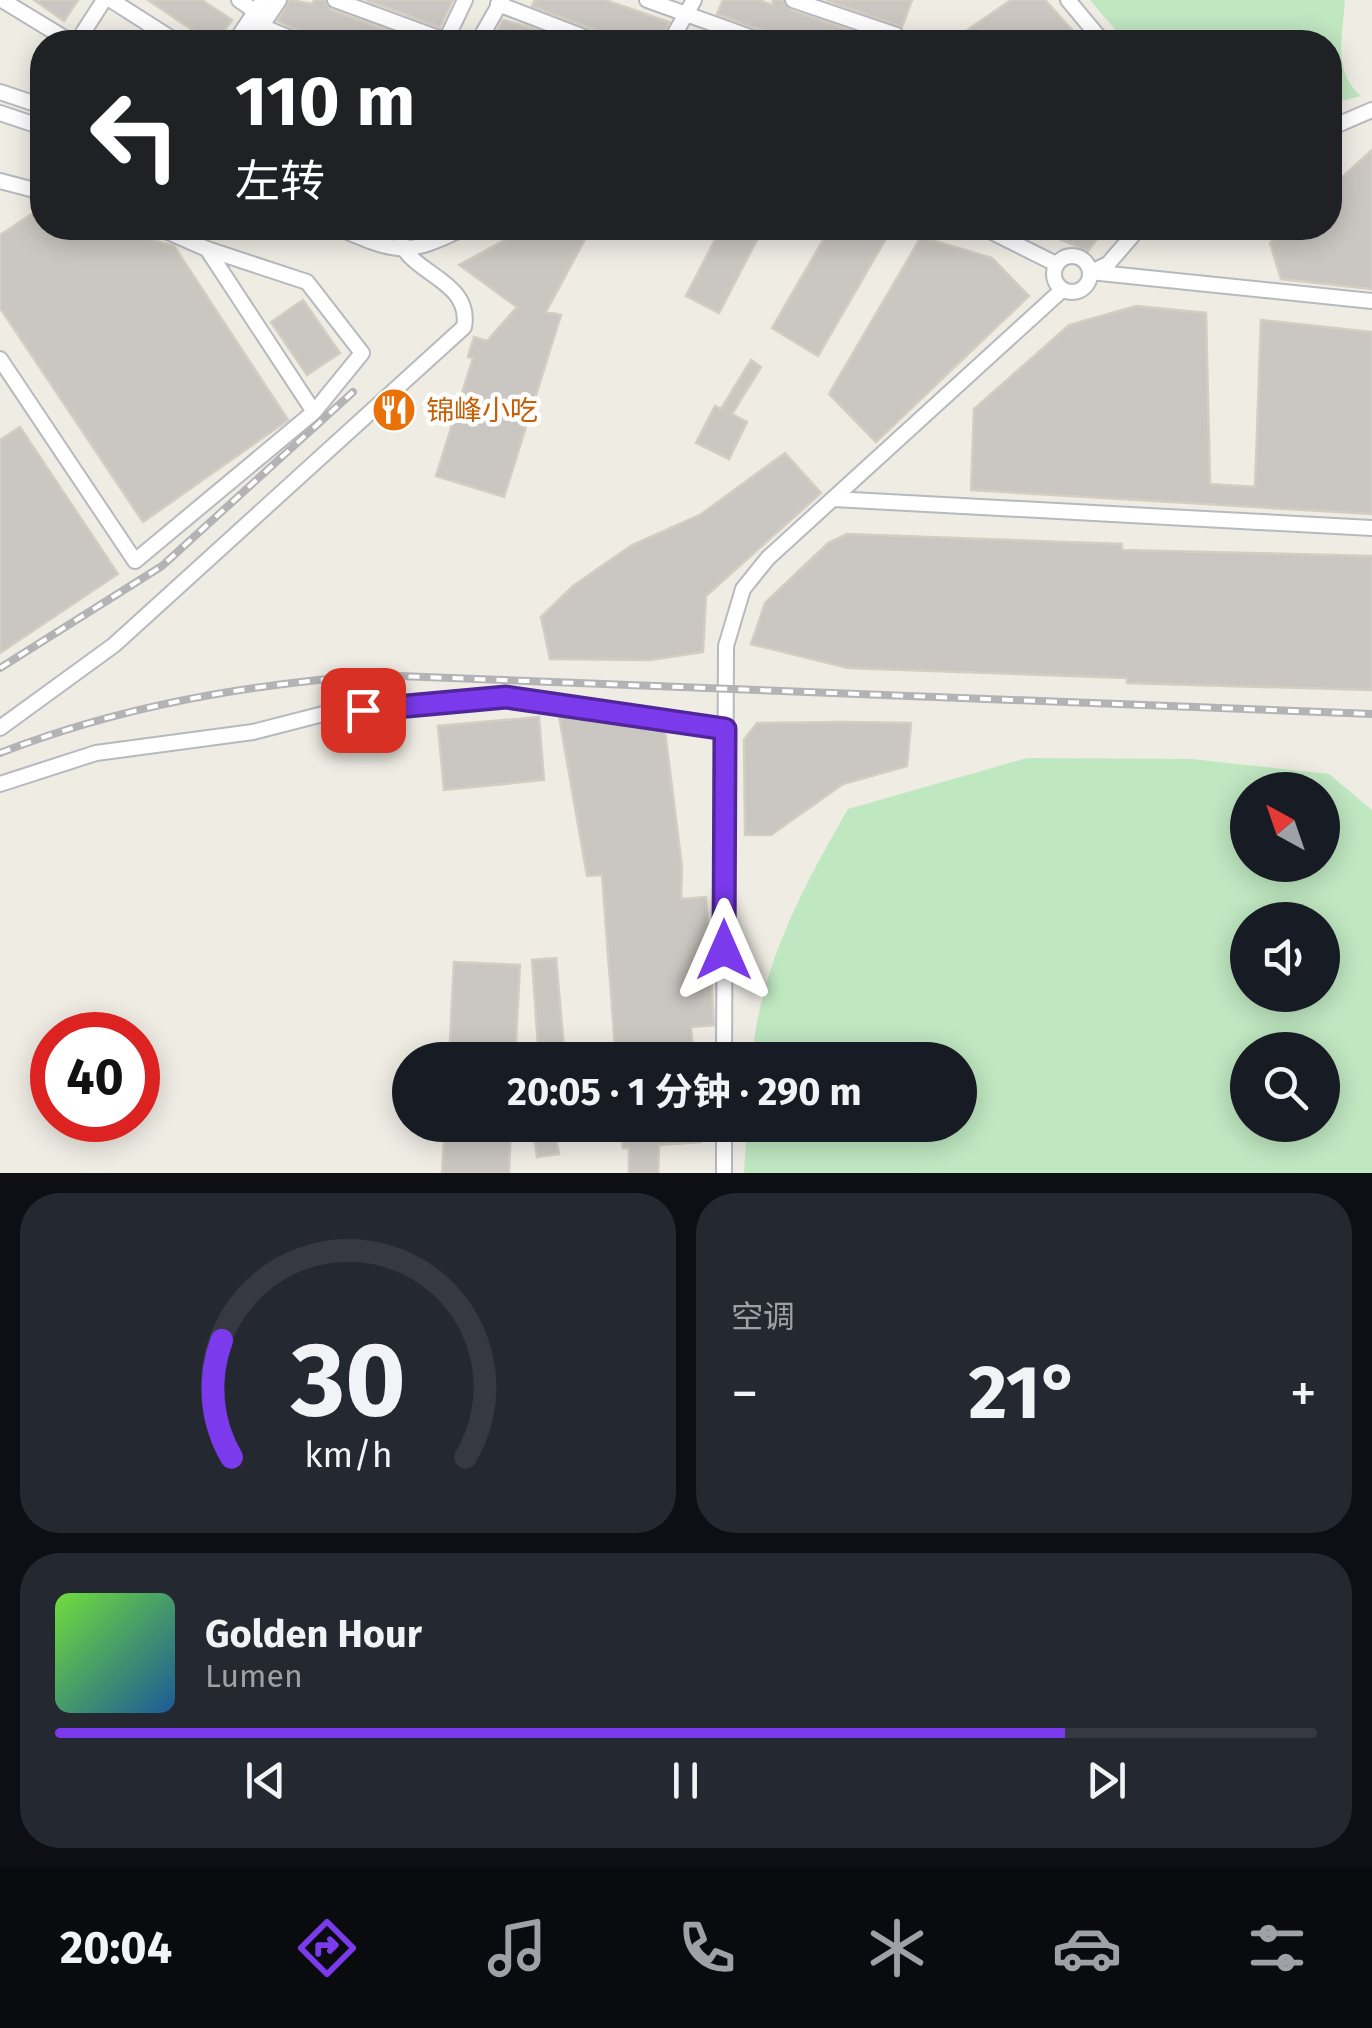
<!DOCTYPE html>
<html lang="zh">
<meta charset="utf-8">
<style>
body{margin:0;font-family:"Fira Sans","Noto Sans SC",sans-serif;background:#242831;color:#f1f3f6;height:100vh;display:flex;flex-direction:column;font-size:38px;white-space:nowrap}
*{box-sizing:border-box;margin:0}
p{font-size:32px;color:#9ea1a6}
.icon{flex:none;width:55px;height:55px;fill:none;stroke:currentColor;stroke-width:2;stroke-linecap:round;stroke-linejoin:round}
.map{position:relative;height:1173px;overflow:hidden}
.side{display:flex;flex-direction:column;gap:20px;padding:20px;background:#0d0f14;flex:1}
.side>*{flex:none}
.banner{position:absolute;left:30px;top:30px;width:1312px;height:210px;border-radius:40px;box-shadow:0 5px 25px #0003;background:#202124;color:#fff;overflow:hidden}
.needle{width:65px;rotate:320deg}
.fabs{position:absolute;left:1230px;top:772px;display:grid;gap:20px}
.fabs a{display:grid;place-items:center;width:110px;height:110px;border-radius:50%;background:#171b24;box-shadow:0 5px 25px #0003;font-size:50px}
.speed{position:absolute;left:30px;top:1012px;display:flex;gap:20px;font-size:50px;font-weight:700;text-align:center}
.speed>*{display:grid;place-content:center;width:130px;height:130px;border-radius:50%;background:#171b24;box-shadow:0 5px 25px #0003;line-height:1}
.speed .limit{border:15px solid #d22;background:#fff;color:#111}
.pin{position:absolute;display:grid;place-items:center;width:85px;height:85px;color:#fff;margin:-42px;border-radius:20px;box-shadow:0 5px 15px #0006}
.me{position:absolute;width:110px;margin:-55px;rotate:0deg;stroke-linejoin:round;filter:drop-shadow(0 0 8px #0008)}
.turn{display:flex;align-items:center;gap:35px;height:210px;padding:0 40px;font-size:45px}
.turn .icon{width:130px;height:130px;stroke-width:2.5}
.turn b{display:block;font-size:70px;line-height:85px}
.big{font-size:75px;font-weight:700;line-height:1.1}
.side .card{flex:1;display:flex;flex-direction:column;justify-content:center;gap:15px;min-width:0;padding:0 35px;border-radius:40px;background:#242831}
.side .dial{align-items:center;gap:0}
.dial svg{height:260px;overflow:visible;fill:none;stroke:#363941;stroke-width:7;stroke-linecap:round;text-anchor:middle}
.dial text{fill:#f1f3f6;stroke:none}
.song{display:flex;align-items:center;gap:30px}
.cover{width:120px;height:120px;border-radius:15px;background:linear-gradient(135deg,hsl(100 70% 55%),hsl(210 70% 35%))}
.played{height:10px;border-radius:5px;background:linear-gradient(90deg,#7c3aed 80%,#363941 80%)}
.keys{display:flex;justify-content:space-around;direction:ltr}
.heat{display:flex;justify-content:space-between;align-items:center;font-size:55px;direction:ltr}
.side .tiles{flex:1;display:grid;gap:20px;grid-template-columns:1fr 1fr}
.card:last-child{grid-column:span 2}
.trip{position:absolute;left:392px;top:1042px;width:585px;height:100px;border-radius:50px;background:#171b24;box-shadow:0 5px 25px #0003;font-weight:700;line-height:100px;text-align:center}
.menu{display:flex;height:160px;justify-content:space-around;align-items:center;background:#090b0e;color:#9ea1a6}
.menu .icon{width:70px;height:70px}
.menu .selected{color:#7c3aed}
.menu b{font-size:45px;color:#f1f3f6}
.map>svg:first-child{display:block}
</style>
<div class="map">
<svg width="1372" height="1173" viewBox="0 0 1372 1173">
<rect width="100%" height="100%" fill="#efece4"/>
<path fill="#bfe7c0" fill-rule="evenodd" d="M1090 0H1345C1343 35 1332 71 1361 96L1330 104V42H1126Z
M1027 758 1192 759 1329 774 1372 810V1173H744L747 1125H960V1060H752C759 969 803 887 848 809ZM1248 790H1322V865H1248ZM1248 920H1322V995H1248ZM1248 1050H1322V1125H1248Z"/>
<path fill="#cac6c1" stroke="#d4cec2" stroke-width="2.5" d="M34 0H78L64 21Z
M148 0H202L232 20 216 42H210Z
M290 0 313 4 314 0H325L331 10 420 42H324L278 21Z
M366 0H453L440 27Z
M535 0H605L669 22 660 42H627L609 36 607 42 601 32 532 6Z
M723 0H759L772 5 773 0H783L790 10 855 32 851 42H782L768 32 717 14Z
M826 0H912L902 27Z
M1011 0H1045L1083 42H950Z
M503 20 525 26 569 42H491Z
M1372 150V289L1281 279 1270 243 1287 228H1330V188Z
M42 207V228H53L61 240 81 228H109L174 246 288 420 143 522 0 308V235Z
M527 228H591L546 312 561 315 504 497 436 476 473 358 468 357 474 337 487 341 517 307 459 265Z
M721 228H763L719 313 686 296Z
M830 228H871L887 237 818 356 772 328Z
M1033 228H1105L1088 251Z
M921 237 992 258 1029 296 876 442 829 394Z
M303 300 340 353 307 375 271 322Z
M1136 306 1206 313 1210 484 1255 487 1261 320 1372 332V514L971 490 974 409 1069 325Z
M751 360 761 367 732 414 747 422 729 459 696 443 715 406 721 409Z
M20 427 118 574 0 653V440Z
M785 453 821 493 706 596 703 652 650 660 550 659 541 617 573 586 632 545 700 515Z
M847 534 1122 544V550L1372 556V690L1127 683V678L848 668 751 644 765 603 828 543Z
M559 716 665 731 682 867 681 899 706 897 714 1025 691 1027 694 1060H616L602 875 587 876Z
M539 717 544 780 444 790 438 726Z
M842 722 911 723 907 766 843 784 771 835H745L744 740 757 723Z
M556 958 565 1060H539L532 960Z
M454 962 520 965 515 1060H449Z
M445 1125H511L509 1173H442Z
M554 1125 559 1154 537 1157 533 1127Z
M621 1125H699L700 1142 659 1145 658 1173H629V1148H623Z"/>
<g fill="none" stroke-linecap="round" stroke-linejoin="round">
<defs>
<path id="minor" d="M2 0 71 42
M111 0 177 42
M239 0 256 12
M335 0 447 41
M647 0 764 42
M793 0 896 35
M1068 0 1103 42
M498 4 597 42
M261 26 300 42
M77 42 104 0
M235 42 263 0
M251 42 279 0
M445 42 465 0
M478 42 502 0
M670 42 694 0
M0 92 42 106
M0 113 42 127
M1330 128 1372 110
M0 181 42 192
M338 228C397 253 405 257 464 228
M984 228 1056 264
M207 249 307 282 362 353 314 412
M1054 274a18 18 0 1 1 36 0a18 18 0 1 1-36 0Z
M1090 272 1372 301
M1091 272 1108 264 1139 228
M0 359 135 561 314 412 207 249 159 228
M833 499 1372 528
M0 728 114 645 464 327C474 274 389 271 403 228
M0 784 96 753 253 732 327 713 506 697 725 729
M724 1060 726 646 743 589 768 558 1062 290
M724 1173V1125"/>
</defs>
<use href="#minor" stroke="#b6b9be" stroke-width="18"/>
<use href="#minor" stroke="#fff" stroke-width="14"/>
<defs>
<path id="rail" d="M0 668 162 566 353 392
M0 753C121 706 244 685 373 675L1372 714"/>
</defs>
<use href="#rail" stroke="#b3b3b5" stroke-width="8"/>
<use href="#rail" stroke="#fff" stroke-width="4" stroke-dasharray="11" stroke-linecap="butt"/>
</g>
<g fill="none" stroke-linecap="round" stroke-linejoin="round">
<defs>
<path id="route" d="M363 710 506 697 725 729 724 950"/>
</defs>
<use href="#route" stroke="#51269a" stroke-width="25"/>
<use href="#route" stroke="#7c3aed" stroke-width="18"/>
</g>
<defs>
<symbol id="restaurant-disc" viewBox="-11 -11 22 22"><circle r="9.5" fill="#e8710a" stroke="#fff"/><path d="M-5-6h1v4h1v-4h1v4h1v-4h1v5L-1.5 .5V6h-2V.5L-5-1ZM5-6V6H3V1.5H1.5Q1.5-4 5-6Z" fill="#fff"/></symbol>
</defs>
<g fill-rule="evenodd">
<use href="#restaurant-disc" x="369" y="385" width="50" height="50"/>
</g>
<g text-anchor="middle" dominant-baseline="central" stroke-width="9" stroke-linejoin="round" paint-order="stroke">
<g font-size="28" fill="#c56008" stroke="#fff" text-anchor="start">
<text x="426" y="410">锦峰小吃</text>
</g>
</g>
</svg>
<div class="fabs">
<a><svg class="needle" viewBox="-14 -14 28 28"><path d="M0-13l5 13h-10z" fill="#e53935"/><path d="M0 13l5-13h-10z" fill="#9ea1a6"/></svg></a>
<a><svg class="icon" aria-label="sound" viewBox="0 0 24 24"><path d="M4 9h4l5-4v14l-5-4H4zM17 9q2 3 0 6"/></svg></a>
<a><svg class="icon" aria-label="search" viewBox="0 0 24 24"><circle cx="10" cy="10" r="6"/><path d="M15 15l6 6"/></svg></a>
</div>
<div class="speed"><div class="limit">40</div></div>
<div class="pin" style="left:363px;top:710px;background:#d93025"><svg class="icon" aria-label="arrive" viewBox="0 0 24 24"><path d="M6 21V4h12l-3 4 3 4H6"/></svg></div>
<svg class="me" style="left:724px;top:950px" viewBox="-20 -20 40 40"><path d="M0-17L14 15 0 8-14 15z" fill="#7c3aed" stroke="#fff" stroke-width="4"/></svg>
<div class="trip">20:05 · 1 分钟 · 290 m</div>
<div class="banner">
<div class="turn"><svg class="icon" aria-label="left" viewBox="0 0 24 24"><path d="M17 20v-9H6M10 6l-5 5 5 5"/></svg><div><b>110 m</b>左转</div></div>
</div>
</div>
<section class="side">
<div class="tiles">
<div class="card dial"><svg viewBox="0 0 100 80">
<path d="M14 69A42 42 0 1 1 86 69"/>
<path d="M14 69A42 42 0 0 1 11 33" stroke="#7c3aed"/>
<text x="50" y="56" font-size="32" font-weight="700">30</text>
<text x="50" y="72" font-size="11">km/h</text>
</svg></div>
<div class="card"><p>空调</p>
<div class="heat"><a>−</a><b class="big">21°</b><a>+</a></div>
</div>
<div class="card">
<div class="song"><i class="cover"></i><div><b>Golden Hour</b><p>Lumen</p></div></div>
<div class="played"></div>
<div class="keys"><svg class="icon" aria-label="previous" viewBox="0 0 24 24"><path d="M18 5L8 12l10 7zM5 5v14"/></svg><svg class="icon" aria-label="pause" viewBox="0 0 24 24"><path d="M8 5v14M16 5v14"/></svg><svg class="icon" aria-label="next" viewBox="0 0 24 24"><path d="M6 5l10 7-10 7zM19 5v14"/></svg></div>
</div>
</div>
</section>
<nav class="menu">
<b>20:04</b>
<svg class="icon selected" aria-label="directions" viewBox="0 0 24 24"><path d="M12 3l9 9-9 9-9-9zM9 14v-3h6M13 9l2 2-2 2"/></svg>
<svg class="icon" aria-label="music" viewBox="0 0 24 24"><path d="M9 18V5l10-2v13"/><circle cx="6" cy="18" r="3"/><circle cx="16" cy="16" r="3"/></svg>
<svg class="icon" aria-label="phone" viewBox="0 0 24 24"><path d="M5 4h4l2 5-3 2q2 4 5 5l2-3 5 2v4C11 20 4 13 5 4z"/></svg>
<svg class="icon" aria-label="climate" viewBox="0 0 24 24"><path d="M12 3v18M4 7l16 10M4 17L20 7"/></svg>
<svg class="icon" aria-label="car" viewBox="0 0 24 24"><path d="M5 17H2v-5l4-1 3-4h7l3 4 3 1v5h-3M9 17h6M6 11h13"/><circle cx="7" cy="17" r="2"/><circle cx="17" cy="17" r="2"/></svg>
<svg class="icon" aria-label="filters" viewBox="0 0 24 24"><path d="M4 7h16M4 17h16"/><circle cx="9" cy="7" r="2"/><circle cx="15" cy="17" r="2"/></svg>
</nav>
